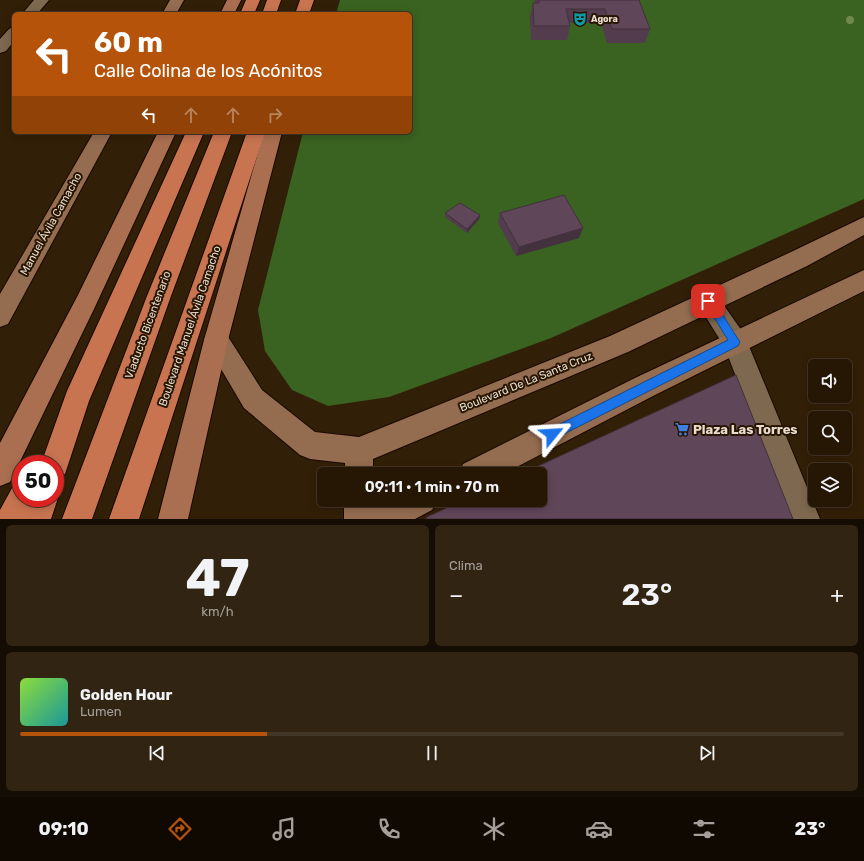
<!DOCTYPE html>
<html lang="es">
<meta charset="utf-8">
<style>
body{margin:0;font-family:Rubik,sans-serif;background:#322413;color:#f1f3f6;height:100vh;display:flex;flex-direction:column;font-size:15px;white-space:nowrap}
*{box-sizing:border-box;margin:0}
p{font-size:13px;color:#a49f9a}
.icon{flex:none;width:22px;height:22px;fill:none;stroke:currentColor;stroke-width:2;stroke-linecap:round;stroke-linejoin:round}
.map{position:relative;height:519px;overflow:hidden}
.panel{display:flex;flex-direction:column;gap:6px;padding:6px;background:#150d03;flex:1}
.panel>*{flex:none}
.guide{position:absolute;left:12px;top:12px;width:400px;height:122px;border-radius:6px;box-shadow:0 2px 10px #0003,0 0 0 1px #423627;background:#b45309;color:#fff;overflow:hidden}
.fabs{position:absolute;left:808px;top:359px;display:grid;gap:8px}
.fabs a{display:grid;place-items:center;width:44px;height:44px;border-radius:6px;background:#261705;box-shadow:0 2px 10px #0003,0 0 0 1px #423627;font-size:20px}
.speed{position:absolute;left:12px;top:455px;display:flex;gap:8px;font-size:20px;font-weight:700;text-align:center}
.speed>*{display:grid;place-content:center;width:52px;height:52px;border-radius:50%;background:#261705;box-shadow:0 2px 10px #0003,0 0 0 1px #423627;line-height:1}
.speed .limit{border:6px solid #d22;background:#fff;color:#111}
.pin{position:absolute;display:grid;place-items:center;width:34px;height:34px;color:#fff;margin:-17px;border-radius:8px;box-shadow:0 2px 6px #0006}
.me{position:absolute;width:44px;margin:-22px;rotate:63deg;stroke-linejoin:round;filter:drop-shadow(0 0 3px #0008)}
.turn{display:flex;align-items:center;gap:14px;height:84px;padding:0 16px;font-size:18px}
.turn .icon{width:52px;height:52px;stroke-width:2.5}
.turn b{display:block;font-size:28px;line-height:34px}
.lanes{display:flex;align-items:center;height:38px;padding:0 16px;background:#0003;justify-content:center;gap:20px;direction:ltr}
.lanes .off{opacity:.35}
.big{font-size:30px;font-weight:600;line-height:1.1}
.panel .widget{flex:1;display:flex;flex-direction:column;justify-content:center;gap:6px;min-width:0;padding:0 14px;border-radius:6px;background:#322413}
.panel .dial{align-items:center;gap:0}
.dial b{font-size:52px;line-height:1}
.song{display:flex;align-items:center;gap:12px}
.cover{width:48px;height:48px;border-radius:6px;background:linear-gradient(135deg,hsl(90 70% 55%),hsl(180 70% 35%))}
.played{height:4px;border-radius:2px;background:linear-gradient(90deg,#b45309 30%,#423627 30%)}
.keys{display:flex;justify-content:space-around;direction:ltr}
.heat{display:flex;justify-content:space-between;align-items:center;font-size:22px;direction:ltr}
.panel .tiles{flex:1;display:grid;gap:6px;grid-template-columns:1fr 1fr}
.widget:last-child{grid-column:span 2}
.trip{position:absolute;left:317px;top:467px;width:230px;height:40px;border-radius:6px;background:#261705;box-shadow:0 2px 10px #0003,0 0 0 1px #423627;font-weight:600;line-height:40px;text-align:center}
.tabs{display:flex;height:64px;justify-content:space-around;align-items:center;background:#0f0902;color:#a49f9a}
.tabs .icon{width:28px;height:28px}
.tabs .current{color:#b45309}
.tabs b{font-size:18px;color:#f1f3f6}
.map>svg:first-child{display:block}
</style>
<div class="map">
<svg width="864" height="519" viewBox="0 0 864 519">
<rect width="100%" height="100%" fill="#321f07"/>
<path fill="#3a6220" d="M340 0H864V199L551 338 389 397 328 406 292 390 265 351 258 310 303 132H410V14H336Z"/>
<g fill="none" stroke-linecap="round" stroke-linejoin="round">
<defs>
<path id="street" d="M34 0H49L37 14H22Z
M14 27V41L6 51 0 53V39L9 29Z
M708 291 716 294 744 334 820 519H790L725 348 696 301 700 294Z"/>
<path id="secondary" d="M170 0H184L176 14H162Z
M94 132H112L8 324 0 327V294Z
M864 217V235L807 266 628 352 373 459V474H345V463L310 459 300 455 244 408 204 340 207 332 216 329 225 332 262 390 315 432 359 437 610 336 791 252Z
M864 270V291L653 396 503 474H459L463 464 635 378Z
M344 500H374V508L391 500H437L432 510 415 519H344Z"/>
<path id="primary" d="M227 0H241L234 14H220Z
M158 132H176L94 309 10 482 0 486V443L78 295Z
M264 132H282L228 340 188 519H158L204 340Z"/>
<path id="highway" d="M246 0H260L254 14H240Z
M267 0H281L276 14H262Z
M300 0H314L309 14H295Z
M186 132H204L89 401 65 474 55 478V464H41L67 391Z
M214 132H232L171 296 92 519H62L147 296Z
M247 132H265L139 519H109Z
M21 484V498H55V492L58 498 51 519H0V510L12 488Z"/>
</defs>
<use href="#street" stroke="#190800" stroke-width="2"/>
<use href="#secondary" stroke="#190800" stroke-width="2"/>
<use href="#primary" stroke="#190800" stroke-width="2"/>
<use href="#highway" stroke="#190800" stroke-width="2"/>
<use href="#street" fill="#7e684f" fill-rule="evenodd"/>
<use href="#secondary" fill="#946c50" fill-rule="evenodd"/>
<use href="#primary" fill="#aa6f50" fill-rule="evenodd"/>
<use href="#highway" fill="#c87451" fill-rule="evenodd"/>
</g>
<circle fill="#70884b" cx="850" cy="20" r="4"/>
<path fill="#533c4d" d="M534 0H639L650 29 645 43H607L601 23H570V26L567 40H531L530 16 533 3H535Z
M445 213 480 215 479 219 467 233 445 217Z
M500 213 579 238 516 256 498 223Z"/>
<path fill="#43313e" d="M480 215 479 219 467 233V229Z
M583 228 579 238 516 256 519 247Z"/>
<path fill="#604659" stroke="#43313e" d="M539 0H639L650 29H612L605 9H566L570 26H534L533 3H539Z
M564 195 583 228 519 247 500 213Z
M460 203 480 215 467 229 445 213Z
M736 375 793 519H426L427 517 464 500H540V474H521Z"/>
<path fill="#1a73e8" stroke="#114b97" d="M708 297 712 298 738 339 740 342 738 346 556 438 552 439 548 438 546 434 548 430 728 340 704 301Z"/>
<defs>
<symbol id="theatre-bare" viewBox="-9 -9 18 18"><path d="M-5-5.5Q0-4 5-5.5V0Q5 5 0 6Q-5 5-5 0ZM-3.3-2.5H-1v1.5H-3.3ZM1-2.5H3.3v1.5H1ZM-2.8 1Q0 5.5 2.8 1Z" fill="#0f9aa8" stroke="#271500" stroke-width="2.5" paint-order="stroke"/></symbol>
<symbol id="supermarket-bare" viewBox="-9 -9 18 18"><path d="M-6-5.5h2.5l.6 2H6L4.5 2H-2.5L-4.4-4H-6ZM-1.5 3.2a1.3 1.3 0 1 0 .1 0ZM3 3.2a1.3 1.3 0 1 0 .1 0Z" fill="#3f7fe0" stroke="#271500" stroke-width="2.5" paint-order="stroke"/></symbol>
</defs>
<g fill-rule="evenodd">
<use href="#theatre-bare" x="570" y="9" width="20" height="20"/>
<use href="#supermarket-bare" x="672" y="419" width="20" height="20"/>
</g>
<g text-anchor="middle" dominant-baseline="central" stroke-width="4" stroke-linejoin="round" paint-order="stroke">
<g font-size="9" font-weight="bold" fill="#e9dcce" stroke="#271500" text-anchor="start">
<text x="591" y="19">Agora</text>
</g>
<g font-size="11" fill="#e9dcce" stroke="#271500">
<text transform="translate(51 224) rotate(-61)">Manuel Ávila Camacho</text>
<text transform="translate(148 325) rotate(-70)">Viaducto Bicentenario</text>
<text transform="translate(190 326) rotate(-71)">Boulevard Manuel Ávila Camacho</text>
<text transform="translate(526 382) rotate(-22)">Boulevard De La Santa Cruz</text>
</g>
<g font-size="13" font-weight="bold" fill="#e9dcce" stroke="#271500" text-anchor="start">
<text x="693" y="429">Plaza Las Torres</text>
</g>
</g>
</svg>
<div class="fabs">
<a><svg class="icon" aria-label="sound" viewBox="0 0 24 24"><path d="M4 9h4l5-4v14l-5-4H4zM17 9q2 3 0 6"/></svg></a>
<a><svg class="icon" aria-label="search" viewBox="0 0 24 24"><circle cx="10" cy="10" r="6"/><path d="M15 15l6 6"/></svg></a>
<a><svg class="icon" aria-label="layers" viewBox="0 0 24 24"><path d="M12 4l9 5-9 5-9-5zM3 14l9 5 9-5"/></svg></a>
</div>
<div class="speed"><div class="limit">50</div></div>
<div class="pin" style="left:708px;top:301px;background:#d93025"><svg class="icon" aria-label="arrive" viewBox="0 0 24 24"><path d="M6 21V4h12l-3 4 3 4H6"/></svg></div>
<svg class="me" style="left:552px;top:434px" viewBox="-20 -20 40 40"><path d="M0-17L14 15 0 8-14 15z" fill="#1a73e8" stroke="#fff" stroke-width="4"/></svg>
<div class="trip">09:11 · 1 min · 70 m</div>
<div class="guide">
<div class="turn"><svg class="icon" aria-label="left" viewBox="0 0 24 24"><path d="M17 20v-9H6M10 6l-5 5 5 5"/></svg><div><b>60 m</b>Calle Colina de los Acónitos</div></div>
<div class="lanes"><svg class="icon" aria-label="left" viewBox="0 0 24 24"><path d="M17 20v-9H6M10 6l-5 5 5 5"/></svg><svg class="icon off" aria-label="ahead" viewBox="0 0 24 24"><path d="M12 20V5M6 11l6-6 6 6"/></svg><svg class="icon off" aria-label="ahead" viewBox="0 0 24 24"><path d="M12 20V5M6 11l6-6 6 6"/></svg><svg class="icon off" aria-label="right" viewBox="0 0 24 24"><path d="M7 20v-9h11M14 6l5 5-5 5"/></svg></div>
</div>
</div>
<section class="panel">
<div class="tiles">
<div class="widget dial"><b>47</b><p>km/h</p></div>
<div class="widget"><p>Clima</p>
<div class="heat"><a>−</a><b class="big">23°</b><a>+</a></div>
</div>
<div class="widget">
<div class="song"><i class="cover"></i><div><b>Golden Hour</b><p>Lumen</p></div></div>
<div class="played"></div>
<div class="keys"><svg class="icon" aria-label="previous" viewBox="0 0 24 24"><path d="M18 5L8 12l10 7zM5 5v14"/></svg><svg class="icon" aria-label="pause" viewBox="0 0 24 24"><path d="M8 5v14M16 5v14"/></svg><svg class="icon" aria-label="next" viewBox="0 0 24 24"><path d="M6 5l10 7-10 7zM19 5v14"/></svg></div>
</div>
</div>
</section>
<nav class="tabs">
<b>09:10</b>
<svg class="icon current" aria-label="directions" viewBox="0 0 24 24"><path d="M12 3l9 9-9 9-9-9zM9 14v-3h6M13 9l2 2-2 2"/></svg>
<svg class="icon" aria-label="music" viewBox="0 0 24 24"><path d="M9 18V5l10-2v13"/><circle cx="6" cy="18" r="3"/><circle cx="16" cy="16" r="3"/></svg>
<svg class="icon" aria-label="phone" viewBox="0 0 24 24"><path d="M5 4h4l2 5-3 2q2 4 5 5l2-3 5 2v4C11 20 4 13 5 4z"/></svg>
<svg class="icon" aria-label="climate" viewBox="0 0 24 24"><path d="M12 3v18M4 7l16 10M4 17L20 7"/></svg>
<svg class="icon" aria-label="car" viewBox="0 0 24 24"><path d="M5 17H2v-5l4-1 3-4h7l3 4 3 1v5h-3M9 17h6M6 11h13"/><circle cx="7" cy="17" r="2"/><circle cx="17" cy="17" r="2"/></svg>
<svg class="icon" aria-label="filters" viewBox="0 0 24 24"><path d="M4 7h16M4 17h16"/><circle cx="9" cy="7" r="2"/><circle cx="15" cy="17" r="2"/></svg>
<b>23°</b>
</nav>
